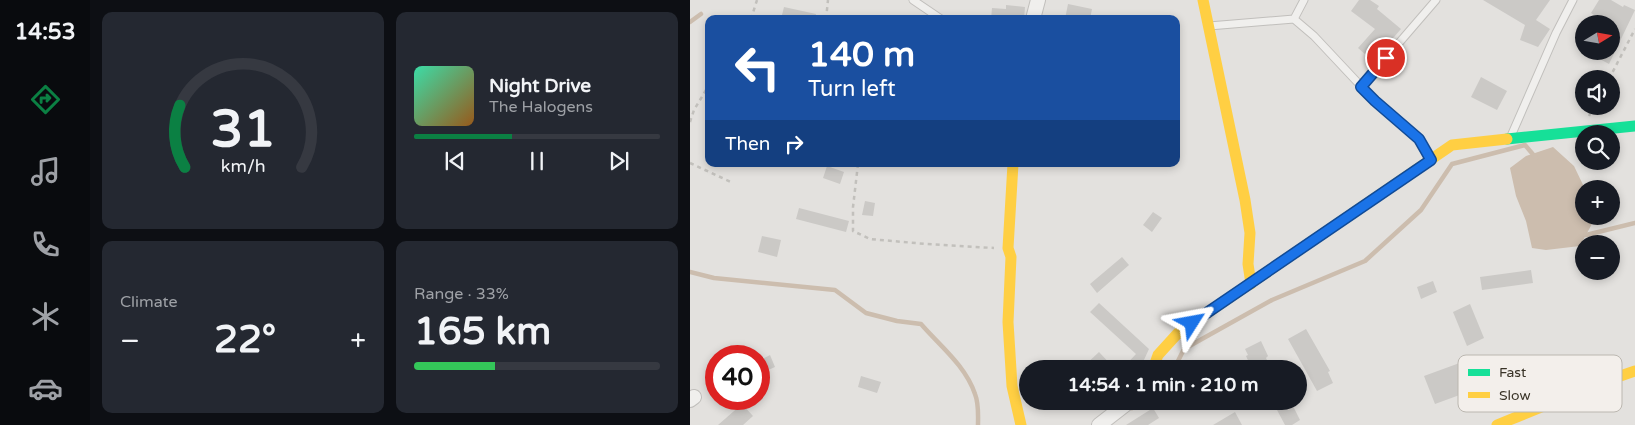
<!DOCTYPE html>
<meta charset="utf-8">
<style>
body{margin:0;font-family:"Varela Round",sans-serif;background:#242831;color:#f1f3f6;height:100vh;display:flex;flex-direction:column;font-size:19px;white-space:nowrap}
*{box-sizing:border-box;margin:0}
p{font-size:16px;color:#9ea1a6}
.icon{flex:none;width:28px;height:28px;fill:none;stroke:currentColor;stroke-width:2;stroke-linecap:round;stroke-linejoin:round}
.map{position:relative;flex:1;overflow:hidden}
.side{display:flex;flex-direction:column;gap:12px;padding:12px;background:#0d0f14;width:600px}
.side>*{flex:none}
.top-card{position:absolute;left:15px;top:15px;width:475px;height:152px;border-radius:10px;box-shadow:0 2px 8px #0003;background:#1a4fa0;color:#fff;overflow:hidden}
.needle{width:32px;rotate:79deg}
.fabs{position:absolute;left:885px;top:15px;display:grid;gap:10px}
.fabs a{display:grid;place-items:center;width:45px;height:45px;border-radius:50%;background:#171b24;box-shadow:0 2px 8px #0003;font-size:25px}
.speed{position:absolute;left:15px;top:345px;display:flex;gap:10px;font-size:25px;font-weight:700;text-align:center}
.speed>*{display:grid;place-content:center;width:65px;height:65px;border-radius:50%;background:#171b24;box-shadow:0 2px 8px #0003;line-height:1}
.speed .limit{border:8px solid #d22;background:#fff;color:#111}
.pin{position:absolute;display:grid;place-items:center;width:42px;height:42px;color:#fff;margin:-21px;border:2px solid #fff;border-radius:50%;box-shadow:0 1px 5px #0007}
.me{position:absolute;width:55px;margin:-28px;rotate:56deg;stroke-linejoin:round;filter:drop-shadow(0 0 4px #0008)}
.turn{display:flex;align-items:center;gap:18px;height:105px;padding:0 20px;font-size:22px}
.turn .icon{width:65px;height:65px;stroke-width:2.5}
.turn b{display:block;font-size:35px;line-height:42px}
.then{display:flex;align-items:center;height:48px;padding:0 20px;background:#0003;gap:10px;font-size:19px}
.big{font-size:38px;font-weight:700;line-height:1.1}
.side .widget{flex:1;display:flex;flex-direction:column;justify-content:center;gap:8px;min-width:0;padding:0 18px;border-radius:10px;background:#242831}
.side .dial{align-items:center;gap:0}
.dial svg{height:130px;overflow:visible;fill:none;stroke:#363941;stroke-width:7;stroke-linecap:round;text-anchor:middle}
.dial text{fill:#f1f3f6;stroke:none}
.song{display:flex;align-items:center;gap:15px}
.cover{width:60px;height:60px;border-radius:8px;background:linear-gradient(135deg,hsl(160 70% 55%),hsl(30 70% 35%))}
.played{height:5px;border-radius:2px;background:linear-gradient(90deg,#0b8043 40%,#363941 40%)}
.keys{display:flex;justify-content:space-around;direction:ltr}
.heat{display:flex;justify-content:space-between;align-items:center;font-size:28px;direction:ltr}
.charge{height:8px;border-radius:4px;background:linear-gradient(90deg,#34c759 33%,#363941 0)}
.side .tiles{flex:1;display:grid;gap:12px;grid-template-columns:repeat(2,1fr)}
.trip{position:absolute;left:329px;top:360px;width:288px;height:50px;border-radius:25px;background:#171b24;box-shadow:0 2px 8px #0003;font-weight:700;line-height:50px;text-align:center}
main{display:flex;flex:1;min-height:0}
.tabs{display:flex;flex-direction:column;width:90px;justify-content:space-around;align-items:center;background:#090b0e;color:#9ea1a6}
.tabs .icon{width:35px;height:35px}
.tabs .active{color:#0b8043}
.tabs b{font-size:22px;color:#f1f3f6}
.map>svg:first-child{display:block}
</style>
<main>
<nav class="tabs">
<b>14:53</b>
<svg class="icon active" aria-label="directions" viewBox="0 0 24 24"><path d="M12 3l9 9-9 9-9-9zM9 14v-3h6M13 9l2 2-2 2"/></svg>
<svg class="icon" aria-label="music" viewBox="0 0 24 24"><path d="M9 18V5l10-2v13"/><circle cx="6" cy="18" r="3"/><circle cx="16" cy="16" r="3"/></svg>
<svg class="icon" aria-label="phone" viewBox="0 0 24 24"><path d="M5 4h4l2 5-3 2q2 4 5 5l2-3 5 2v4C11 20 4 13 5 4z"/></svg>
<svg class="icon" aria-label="climate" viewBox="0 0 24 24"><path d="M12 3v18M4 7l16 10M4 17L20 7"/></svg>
<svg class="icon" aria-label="car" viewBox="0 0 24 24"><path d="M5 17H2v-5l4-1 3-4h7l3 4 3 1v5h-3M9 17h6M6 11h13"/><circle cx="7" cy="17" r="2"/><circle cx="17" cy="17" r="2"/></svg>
</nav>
<section class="side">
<div class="tiles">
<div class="widget dial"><svg viewBox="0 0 100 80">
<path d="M14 69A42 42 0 1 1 86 69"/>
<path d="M14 69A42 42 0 0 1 11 31" stroke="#0b8043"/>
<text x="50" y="56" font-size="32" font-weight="700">31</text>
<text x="50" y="72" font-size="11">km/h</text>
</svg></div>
<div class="widget">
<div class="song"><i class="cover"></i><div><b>Night Drive</b><p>The Halogens</p></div></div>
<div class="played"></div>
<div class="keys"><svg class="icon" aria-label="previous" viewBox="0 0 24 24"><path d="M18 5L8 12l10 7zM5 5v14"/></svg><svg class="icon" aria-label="pause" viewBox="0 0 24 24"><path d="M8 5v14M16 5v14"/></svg><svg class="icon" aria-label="next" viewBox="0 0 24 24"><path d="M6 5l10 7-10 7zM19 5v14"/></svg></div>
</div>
<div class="widget"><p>Climate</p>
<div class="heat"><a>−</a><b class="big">22°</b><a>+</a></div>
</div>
<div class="widget"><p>Range · 33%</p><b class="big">165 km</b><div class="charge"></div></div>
</div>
</section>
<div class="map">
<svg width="945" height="425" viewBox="0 0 945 425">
<rect width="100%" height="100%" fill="#e3e1de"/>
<path fill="#ccbdae" d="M863 147 884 166 895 189 894 216H902L903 222 890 246 856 250 842 248 836 221 826 196 820 168 836 156Z"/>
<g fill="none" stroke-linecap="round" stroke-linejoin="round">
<path stroke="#ccbdae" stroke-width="4.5" d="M0 22 11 14
M891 234 896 235 945 223
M0 272 24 278 145 290 176 313 207 321 231 324C250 346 275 365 285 394 289 404 288 415 288 425
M484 369 494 349 582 300 675 261 731 210 762 164 835 145 846 158
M442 408 450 401"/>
</g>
<path fill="#cbc9c6" d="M669 0H680L689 6 687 9 711 29 683 61 668 48 685 29 661 11Z
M793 0H860L846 20 860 29 848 47 830 40 835 25Z
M909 0H921L933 7 934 5 945 10 919 64 895 51H921V24H918L901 13Z
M378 4 402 9 400 19H375Z
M316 5 335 7 334 19H301L302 8 316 9Z
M94 7 126 14 125 19H91Z
M791 77 817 91 807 110 781 97Z
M137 166 154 172 150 184 133 178Z
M175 201 185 203 183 216 172 215Z
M109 208 159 221 156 232 106 219Z
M463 212 472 218 462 232 453 225Z
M72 236 91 240 87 257 68 252Z
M432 257 439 265 407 293 400 284Z
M841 270 843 283 792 290 790 277Z
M743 281 747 292 731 299 727 287Z
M409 303 459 349 453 362 448 369H432L446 354 400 312Z
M780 304 794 338 777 346 763 312Z
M616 329 640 371 638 372 643 383 627 391 598 339Z
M571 341 578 356 576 358 581 369H562L556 356 558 355 555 349Z
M409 352 425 369H391Z
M80 355 85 367 69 374V361Z
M775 361 778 370 780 369 792 399 779 404 775 393 745 404 734 376Z
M171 376 191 382 187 393 168 387Z
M601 402 610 420 602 425H595L587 410Z
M52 404 63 416 53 425H28Z
M463 408 469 418 458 425H436Z
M545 412 552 425H523Z"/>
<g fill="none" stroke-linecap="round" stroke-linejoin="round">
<defs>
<path id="lane" d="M223 0 251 19
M604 19 614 0
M519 26 604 19 624 36 685 101 729 139 741 159
M671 87 746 0
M821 136 866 33 883 0"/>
<path id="street" d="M343 19 348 0
M0 400 4 397
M409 425 440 401"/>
</defs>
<use href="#lane" stroke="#c1bfbc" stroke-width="9"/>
<use href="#street" stroke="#c1bfbc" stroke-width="16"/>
<path stroke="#c2c0bc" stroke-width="2.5" stroke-dasharray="4 4" stroke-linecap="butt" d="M61 19 67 0
M136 19 138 0
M919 79 945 29
M899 116 904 106
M0 122 4 110 19 85
M0 163 43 183
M168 164 163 207V231L180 239 236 244 304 248"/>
<use href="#lane" stroke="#f0efed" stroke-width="7"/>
<use href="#street" stroke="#f0efed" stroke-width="14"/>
<path stroke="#16e098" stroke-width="11" d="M817 139 945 126"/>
<path stroke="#ffcf43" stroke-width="11" d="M513 0 555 200 560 233 558 264 561 284
M323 164 318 248 321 257 318 322 322 386 331 425
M463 369 468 355 488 333 762 145 817 139
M807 425 913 382 945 371"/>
</g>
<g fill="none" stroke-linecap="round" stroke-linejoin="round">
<defs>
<path id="route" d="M502 323 741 160 729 139 685 101 671 87 696 58"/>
</defs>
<use href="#route" stroke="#114b97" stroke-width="12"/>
<use href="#route" stroke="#1a73e8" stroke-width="9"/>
</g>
<rect x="768" y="355" width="164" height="57" rx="8" fill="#f3efeb" stroke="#bbb7b0" stroke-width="1"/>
<rect x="778" y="369" width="22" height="7" fill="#16e098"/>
<rect x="778" y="392" width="22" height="6" fill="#ffcf43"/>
<g font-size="14" fill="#393327">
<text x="809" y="377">Fast</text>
<text x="809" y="400">Slow</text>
</g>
</svg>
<div class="fabs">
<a><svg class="needle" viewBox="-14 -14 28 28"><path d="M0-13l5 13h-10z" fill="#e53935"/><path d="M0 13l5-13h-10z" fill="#9ea1a6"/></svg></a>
<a><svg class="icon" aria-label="sound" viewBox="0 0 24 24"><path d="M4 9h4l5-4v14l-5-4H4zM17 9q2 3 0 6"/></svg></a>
<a><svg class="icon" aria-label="search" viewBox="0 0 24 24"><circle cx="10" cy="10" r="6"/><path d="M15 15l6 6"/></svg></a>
<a>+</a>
<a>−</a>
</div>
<div class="speed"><div class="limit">40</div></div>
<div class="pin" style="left:696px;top:58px;background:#d93025"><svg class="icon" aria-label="arrive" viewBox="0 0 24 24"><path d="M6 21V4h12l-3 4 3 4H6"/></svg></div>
<svg class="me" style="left:502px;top:323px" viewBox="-20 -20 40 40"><path d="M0-17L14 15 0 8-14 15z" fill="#1a73e8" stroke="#fff" stroke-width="4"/></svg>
<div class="trip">14:54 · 1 min · 210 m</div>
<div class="top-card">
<div class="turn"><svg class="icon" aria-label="left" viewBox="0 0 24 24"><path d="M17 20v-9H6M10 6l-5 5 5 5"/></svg><div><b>140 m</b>Turn left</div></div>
<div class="then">Then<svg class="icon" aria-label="right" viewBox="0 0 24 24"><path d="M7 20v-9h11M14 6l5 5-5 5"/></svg></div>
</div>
</div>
</main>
